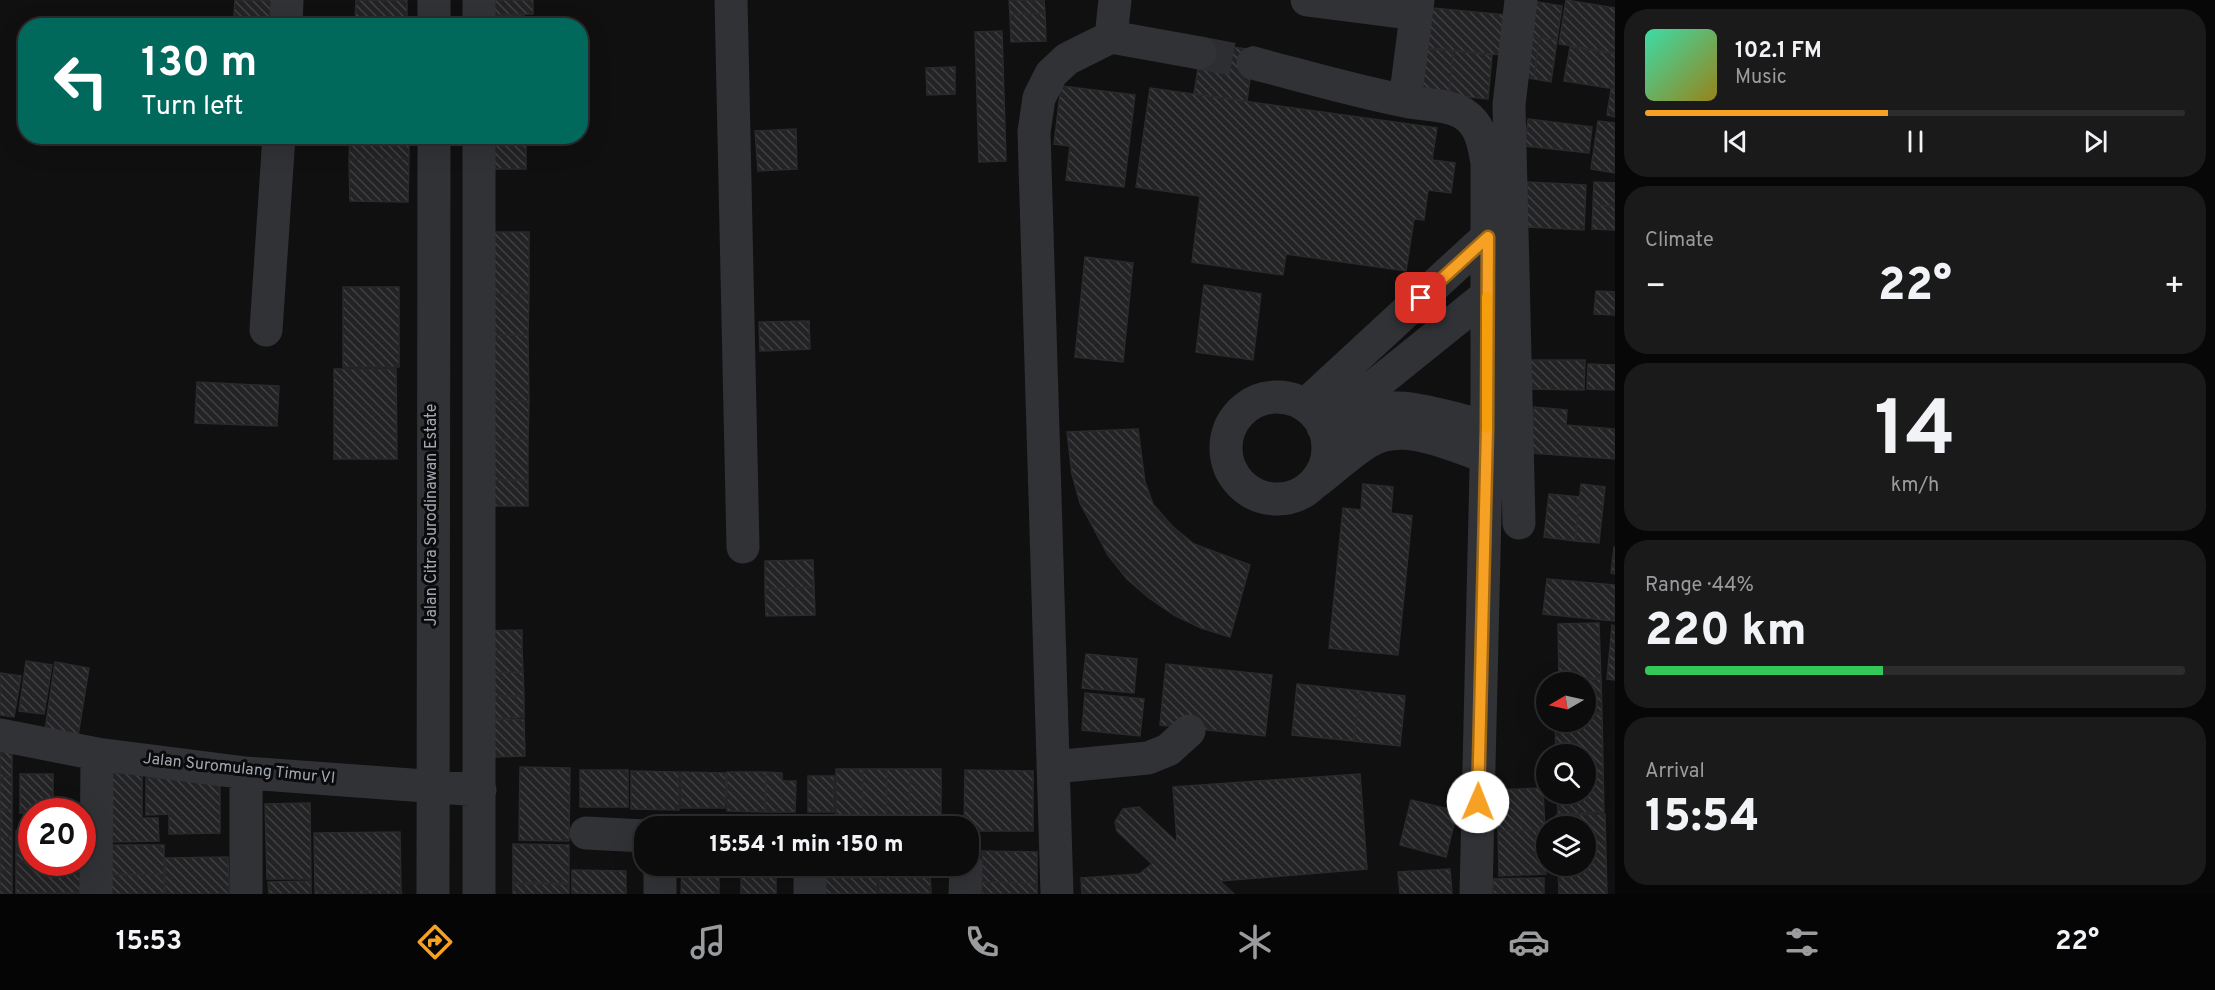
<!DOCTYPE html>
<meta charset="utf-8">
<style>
body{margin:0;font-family:Overpass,sans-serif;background:#1a1a1b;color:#f1f3f6;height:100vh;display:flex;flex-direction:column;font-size:22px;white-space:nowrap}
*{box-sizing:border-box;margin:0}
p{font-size:20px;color:#9a9b9d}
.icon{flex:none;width:33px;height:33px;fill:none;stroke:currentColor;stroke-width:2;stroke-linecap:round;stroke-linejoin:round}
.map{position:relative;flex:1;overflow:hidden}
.details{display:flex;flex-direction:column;gap:9px;padding:9px;background:#070707;width:600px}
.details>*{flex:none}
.banner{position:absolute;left:18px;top:18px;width:570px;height:126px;border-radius:24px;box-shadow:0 6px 24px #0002,0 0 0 2px #2c2c2e;background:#00695c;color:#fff;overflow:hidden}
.needle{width:39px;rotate:261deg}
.controls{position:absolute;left:1536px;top:672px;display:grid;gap:12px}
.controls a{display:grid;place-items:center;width:60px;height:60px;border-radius:50%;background:#0c0c0d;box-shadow:0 6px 24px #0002,0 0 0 2px #2c2c2e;font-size:30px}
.speed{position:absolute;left:18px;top:798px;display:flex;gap:12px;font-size:30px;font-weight:700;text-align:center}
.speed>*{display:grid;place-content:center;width:78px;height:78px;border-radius:50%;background:#0c0c0d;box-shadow:0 6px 24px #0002,0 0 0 2px #2c2c2e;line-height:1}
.speed .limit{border:9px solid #d22;background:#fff;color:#111}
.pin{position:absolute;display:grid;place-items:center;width:51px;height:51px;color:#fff;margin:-26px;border-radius:12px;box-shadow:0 3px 9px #0006}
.me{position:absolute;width:66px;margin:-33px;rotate:1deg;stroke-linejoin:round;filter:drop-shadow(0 0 4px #0008)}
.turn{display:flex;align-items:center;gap:21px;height:126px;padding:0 24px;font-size:27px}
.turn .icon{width:78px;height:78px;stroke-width:2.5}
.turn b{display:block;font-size:42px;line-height:51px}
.big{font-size:45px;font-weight:800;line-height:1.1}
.details .card{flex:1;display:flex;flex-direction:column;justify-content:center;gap:9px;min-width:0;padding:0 21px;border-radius:24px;background:#1a1a1b}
.details .dial{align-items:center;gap:0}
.dial b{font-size:78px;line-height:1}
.song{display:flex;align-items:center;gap:18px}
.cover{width:72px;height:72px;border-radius:9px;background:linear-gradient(135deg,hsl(160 70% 55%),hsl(50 70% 35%))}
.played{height:6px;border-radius:3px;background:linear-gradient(90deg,#f6a123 45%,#2c2c2e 45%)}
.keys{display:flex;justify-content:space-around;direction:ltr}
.heat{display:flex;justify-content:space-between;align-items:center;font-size:33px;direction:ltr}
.charge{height:9px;border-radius:4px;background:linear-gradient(90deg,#34c759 44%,#2c2c2e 0)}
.trip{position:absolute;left:634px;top:816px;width:345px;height:60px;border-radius:24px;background:#0c0c0d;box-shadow:0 6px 24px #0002,0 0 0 2px #2c2c2e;font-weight:800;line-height:60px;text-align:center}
.dock{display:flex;height:96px;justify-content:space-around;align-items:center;background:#050505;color:#9a9b9d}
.dock .icon{width:42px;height:42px}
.dock .current{color:#f6a123}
.dock b{font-size:27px;color:#f1f3f6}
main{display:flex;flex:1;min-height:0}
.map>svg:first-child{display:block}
</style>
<main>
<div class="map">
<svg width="1615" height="894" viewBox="0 0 1615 894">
<defs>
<pattern id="building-back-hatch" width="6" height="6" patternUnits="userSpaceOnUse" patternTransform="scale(1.5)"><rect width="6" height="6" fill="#232325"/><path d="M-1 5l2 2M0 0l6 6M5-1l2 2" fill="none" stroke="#404042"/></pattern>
</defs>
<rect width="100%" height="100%" fill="#101011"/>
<path fill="url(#building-back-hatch)" stroke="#2a2a2d" stroke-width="1.5" d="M235 0H274L272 26H233Z
M356 0H407V26H355Z
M488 0H533V14L488 15Z
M1009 0H1044L1045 13 1010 15Z
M1526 0 1562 6 1557 40 1521 35Z
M1566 0 1615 8V53L1559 44Z
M1422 7 1506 15 1502 55 1418 47Z
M1045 13 1046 41 1011 42 1010 15Z
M488 15H524V26H488Z
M1002 31 1006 161 979 162 975 32Z
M1521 35 1539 38 1534 79 1515 76Z
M1539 38 1557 40 1551 82 1534 79Z
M1202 43 1254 50 1247 101 1194 94Z
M1570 47 1615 54V89L1564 81Z
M1418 48 1453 51 1449 95 1414 92Z
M1453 51 1492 55 1488 99 1449 95Z
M955 67V94L927 95 926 68Z
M1061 86 1135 95 1124 187 1066 180 1070 146 1054 144Z
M1150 88 1437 128 1432 160 1455 163 1451 193 1428 190 1424 220 1414 219 1406 271 1286 254 1283 275 1192 262 1200 196 1136 187Z
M1611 89 1615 90V117L1607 115Z
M1528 119 1592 127 1589 153 1525 146Z
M1598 121 1615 123V173L1591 169Z
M796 129 797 169 758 171 755 131Z
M350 136H409V159H349Z
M490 136H526V169H490Z
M349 159H409L408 202 350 201Z
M1527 182 1586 185 1584 230 1526 227Z
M1594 182 1615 183V206L1593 205Z
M1593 205 1615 206V230L1592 229Z
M490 232H529V294L490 293Z
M1085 257 1133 263 1123 362 1075 357Z
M1204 285 1261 294 1253 360 1196 352Z
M343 287H399V367H343Z
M1596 291 1615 292V315L1594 314Z
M490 293 529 294 528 335H489Z
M809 321 810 349 760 351 759 322Z
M489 335H528L529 401H490Z
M1528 360H1585L1584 390 1528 389Z
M1588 364 1615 365V390L1587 389Z
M334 369H396L397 459H334Z
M197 382 279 386 277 426 195 423Z
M490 401H529L528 439H490Z
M1534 407 1567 410 1566 425 1615 429V459L1531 453Z
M1138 429 1145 482 1153 504 1172 526 1194 544 1250 565 1230 637 1201 628 1174 615 1149 598 1127 579 1108 555 1080 503 1072 474 1067 432Z
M490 439H528V480H489Z
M489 480H528V506H489Z
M1363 484 1393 487 1391 513 1412 516 1398 655 1329 648 1343 508 1361 510Z
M1581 484 1605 487 1599 543 1575 541Z
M1549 494 1580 497 1575 541 1544 537Z
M1614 547H1615V574L1611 573Z
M813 560 814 587 765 589V561Z
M1547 579 1615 585V621L1543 614Z
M814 587 815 615 766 616 765 589Z
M1599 623 1601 679H1559L1558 624Z
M1612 625 1615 626V680L1607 679Z
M522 630V649L486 651 485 631Z
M522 649 523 672 486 673V651Z
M1086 654 1137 659 1134 693 1082 688Z
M26 661 52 665 44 714 19 711Z
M55 662 89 668 78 736 45 730Z
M1166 664 1272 675 1265 736 1160 725Z
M523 672 524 696H487L486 673Z
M0 673 21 676 14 717 0 715Z
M1601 678 1602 713H1586V682H1557V679Z
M1297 684 1360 691 1354 741 1292 735Z
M1360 691 1405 696 1400 746 1354 741Z
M1085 693 1144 699 1140 736 1082 730Z
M487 696H524V717L487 719Z
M1586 714H1602L1604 812 1558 814 1557 794H1586V754H1556L1555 722H1586Z
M524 719 525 756 488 757V720Z
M0 745H12V777H0Z
M520 767 570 768 569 841 519 840Z
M836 769H863L862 826H836Z
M863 769H887L886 826H862Z
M887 769H910L909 826H886Z
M910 769H941V826H909Z
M580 770H628V807H580Z
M965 770 1033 771V831H969V826H964Z
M631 771 679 772V810L631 809Z
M142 772V818H158L159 841 109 842 108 773Z
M681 772 726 773 725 808H681Z
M727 772H766L765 812 727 811Z
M766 772 782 773V781H796L795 812H765Z
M20 774H53V812L20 813Z
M1360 774 1367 869 1220 881 1234 894H1082L1081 878 1139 874 1152 864 1117 831 1115 822 1123 809 1139 807 1177 842 1173 787Z
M808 776H834V812H808Z
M0 777H12V809H0Z
M146 778H220V833L169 834V814L146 815Z
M1543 788 1545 830 1498 831 1497 790Z
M1411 800 1457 811 1446 857 1400 845Z
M310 803 311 879H267L265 804Z
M0 809H12V837H0Z
M1605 814 1607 894H1559L1558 866H1586V826H1557L1556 815Z
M1545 830 1546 874 1499 876 1498 831Z
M16 831H32V861H16Z
M400 832 401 890 315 891 314 833Z
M0 837H12V870H0Z
M513 844 569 845V883H513Z
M104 845H164V874L104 875Z
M982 851 1037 852V883L982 882Z
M228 857 229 894H165V858Z
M16 861 80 862V893H16Z
M682 867H719V894H681Z
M930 868 931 893H879V869Z
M877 869V894H815L814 870Z
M1450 869 1452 894H1400L1398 872Z
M0 870H12V894H0Z
M572 870 626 871V894L572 893Z
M741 870H776V894H741Z
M164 874V894H104V875Z
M1544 878V894H1493V879Z
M311 881V894H269L268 882Z
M982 882 1037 883V894H982Z
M513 884H569V894H513Z
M401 890 402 894H315V891Z
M16 893H80V894H16Z"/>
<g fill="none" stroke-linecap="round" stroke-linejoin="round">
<path stroke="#2d2e31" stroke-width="33" stroke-dasharray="33 16" stroke-linecap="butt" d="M1200 53 1253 63"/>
<path stroke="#313236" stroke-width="33" d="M479 0V26
M731 0 743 547
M1307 0 1416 14
M286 26 287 0
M434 26V0
M1111 37 1115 0
M1253 63C1303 76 1354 91 1405 101 1424 105 1447 104 1464 114 1481 125 1484 145 1487 163V427L1476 894
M1405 101 1418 0
M266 330 279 136
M1226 448a51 51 0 1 1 102 0a51 51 0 1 1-102 0Z
M1305 405 1487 237
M1323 427 1487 295
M1344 428C1351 423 1358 415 1367 412 1396 399 1456 419 1487 427
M1316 482C1333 469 1350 453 1368 442 1403 420 1450 445 1485 456
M1519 523 1509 105 1521 0
M0 735 97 754 246 773 480 790
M1053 767 1148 758 1168 750 1189 731
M586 833 645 836
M96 894 97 754
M246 894V773
M433 894 434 136
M479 894V136
M660 894V866
M810 894V866
M965 894 966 866
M1057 894 1034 132 1039 98 1051 74 1067 59 1111 37 1200 53"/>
</g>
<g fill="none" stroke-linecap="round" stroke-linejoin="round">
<defs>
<path id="route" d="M1421 298 1488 237 1487 428 1478 802"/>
</defs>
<use href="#route" stroke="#a06917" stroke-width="15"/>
<use href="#route" stroke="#f6a123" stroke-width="10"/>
<path stroke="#f59e0b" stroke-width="10" d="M1487 428V297"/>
</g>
<g text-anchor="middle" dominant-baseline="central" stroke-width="6" stroke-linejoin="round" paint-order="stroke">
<g font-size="16" fill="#a1a7b3" stroke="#0b0b0c">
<text transform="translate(432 515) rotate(-90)">Jalan Citra Surodinawan Estate</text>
<text transform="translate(239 769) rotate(6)">Jalan Suromulang Timur VI</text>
</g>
</g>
</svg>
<div class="controls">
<a><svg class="needle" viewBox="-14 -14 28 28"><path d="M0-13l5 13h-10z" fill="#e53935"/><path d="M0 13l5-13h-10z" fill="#9a9b9d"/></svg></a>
<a><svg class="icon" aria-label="search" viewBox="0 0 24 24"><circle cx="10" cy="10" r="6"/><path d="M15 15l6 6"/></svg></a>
<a><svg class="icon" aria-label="layers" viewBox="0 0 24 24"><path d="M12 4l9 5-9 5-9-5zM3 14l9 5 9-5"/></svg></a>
</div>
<div class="speed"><div class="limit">20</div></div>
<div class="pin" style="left:1421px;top:298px;background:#d93025"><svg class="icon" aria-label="arrive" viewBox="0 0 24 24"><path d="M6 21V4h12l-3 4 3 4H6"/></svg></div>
<svg class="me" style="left:1478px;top:802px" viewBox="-20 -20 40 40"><circle r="19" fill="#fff"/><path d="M0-13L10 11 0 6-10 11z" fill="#f6a123"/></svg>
<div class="trip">15:54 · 1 min · 150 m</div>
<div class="banner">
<div class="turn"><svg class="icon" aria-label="left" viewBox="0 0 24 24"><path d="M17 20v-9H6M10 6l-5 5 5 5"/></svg><div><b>130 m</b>Turn left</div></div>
</div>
</div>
<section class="details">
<div class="card">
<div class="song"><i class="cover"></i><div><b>102.1 FM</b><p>Music</p></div></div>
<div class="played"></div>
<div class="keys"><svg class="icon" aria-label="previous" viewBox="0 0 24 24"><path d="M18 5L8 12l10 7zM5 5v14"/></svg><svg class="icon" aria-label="pause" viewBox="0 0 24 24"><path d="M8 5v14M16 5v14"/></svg><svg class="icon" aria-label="next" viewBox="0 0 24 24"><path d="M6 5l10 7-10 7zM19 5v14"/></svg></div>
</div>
<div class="card"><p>Climate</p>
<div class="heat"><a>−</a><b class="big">22°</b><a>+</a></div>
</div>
<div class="card dial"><b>14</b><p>km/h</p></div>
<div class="card"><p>Range · 44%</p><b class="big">220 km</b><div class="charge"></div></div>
<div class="card"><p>Arrival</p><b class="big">15:54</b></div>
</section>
</main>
<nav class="dock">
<b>15:53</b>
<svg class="icon current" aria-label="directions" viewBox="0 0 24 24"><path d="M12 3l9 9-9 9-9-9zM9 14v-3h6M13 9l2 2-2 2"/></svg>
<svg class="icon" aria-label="music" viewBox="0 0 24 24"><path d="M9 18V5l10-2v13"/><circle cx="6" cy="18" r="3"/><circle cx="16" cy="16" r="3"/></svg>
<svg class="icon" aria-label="phone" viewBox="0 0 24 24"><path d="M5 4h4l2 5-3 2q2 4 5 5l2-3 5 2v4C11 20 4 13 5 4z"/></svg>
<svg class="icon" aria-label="climate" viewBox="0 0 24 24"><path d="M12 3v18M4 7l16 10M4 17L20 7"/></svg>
<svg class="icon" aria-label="car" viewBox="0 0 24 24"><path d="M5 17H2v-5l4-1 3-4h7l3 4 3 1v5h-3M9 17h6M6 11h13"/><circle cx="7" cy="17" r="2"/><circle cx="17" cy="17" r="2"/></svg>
<svg class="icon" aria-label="filters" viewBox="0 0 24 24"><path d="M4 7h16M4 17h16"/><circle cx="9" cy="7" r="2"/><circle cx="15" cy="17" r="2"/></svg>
<b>22°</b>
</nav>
